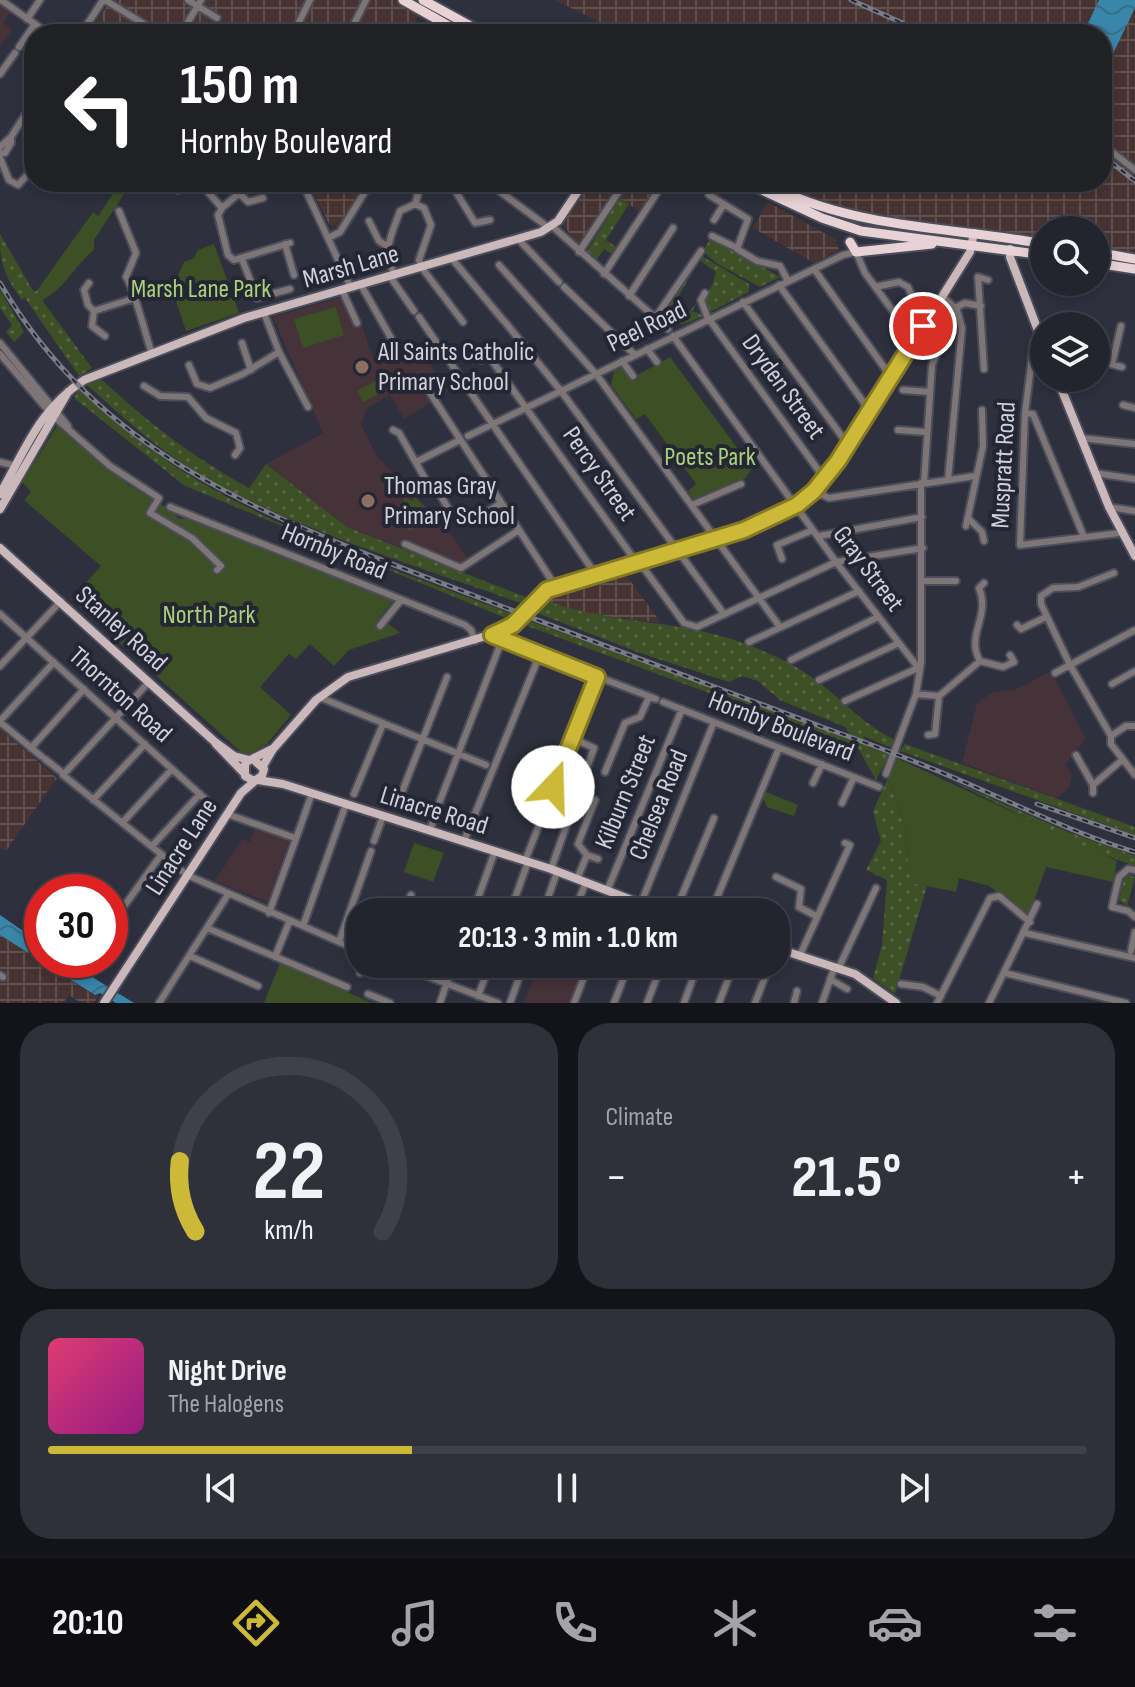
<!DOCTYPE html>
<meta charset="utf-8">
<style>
body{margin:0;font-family:"Sofia Sans Condensed",sans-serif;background:#2e303a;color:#f1f3f6;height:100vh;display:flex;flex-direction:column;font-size:30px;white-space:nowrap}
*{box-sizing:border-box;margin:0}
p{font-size:26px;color:#a2a4aa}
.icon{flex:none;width:44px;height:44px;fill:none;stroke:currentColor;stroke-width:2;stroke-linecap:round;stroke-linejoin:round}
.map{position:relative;height:1003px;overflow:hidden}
.details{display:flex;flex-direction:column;gap:20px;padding:20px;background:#131419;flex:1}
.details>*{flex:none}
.top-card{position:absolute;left:24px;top:24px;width:1088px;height:168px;border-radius:32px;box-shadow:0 4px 12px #0003,0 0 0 2px #3f414a;background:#202124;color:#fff;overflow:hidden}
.buttons{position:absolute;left:1030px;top:216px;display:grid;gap:16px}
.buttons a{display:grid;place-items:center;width:80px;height:80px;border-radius:50%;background:#22242e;box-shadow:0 4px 12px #0003,0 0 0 2px #3f414a;font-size:40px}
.speed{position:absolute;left:24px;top:874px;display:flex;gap:16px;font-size:40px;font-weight:700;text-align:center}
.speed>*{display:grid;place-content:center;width:104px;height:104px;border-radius:50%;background:#22242e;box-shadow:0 4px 12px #0003,0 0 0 2px #3f414a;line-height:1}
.speed .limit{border:12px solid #d22;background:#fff;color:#111}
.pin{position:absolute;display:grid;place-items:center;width:68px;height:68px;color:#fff;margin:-34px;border:4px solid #fff;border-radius:50%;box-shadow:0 2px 8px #0007}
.me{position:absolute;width:88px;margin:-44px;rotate:21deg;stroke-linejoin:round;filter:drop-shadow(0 0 6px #0008)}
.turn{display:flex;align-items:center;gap:28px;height:168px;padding:0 24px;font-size:36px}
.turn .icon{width:104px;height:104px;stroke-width:2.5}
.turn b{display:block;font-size:56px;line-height:68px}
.big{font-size:60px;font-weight:700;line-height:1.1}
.details .card{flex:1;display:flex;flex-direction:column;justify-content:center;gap:12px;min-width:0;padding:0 28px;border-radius:32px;background:#2e303a}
.details .dial{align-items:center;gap:0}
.dial svg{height:208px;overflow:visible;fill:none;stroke:#3f414a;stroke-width:7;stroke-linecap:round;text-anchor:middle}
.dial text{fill:#f1f3f6;stroke:none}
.song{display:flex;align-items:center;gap:24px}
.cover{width:96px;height:96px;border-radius:12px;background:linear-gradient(135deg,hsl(340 70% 55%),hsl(310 70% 35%))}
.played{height:8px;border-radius:4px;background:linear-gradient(90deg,#cdb938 35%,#3f414a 35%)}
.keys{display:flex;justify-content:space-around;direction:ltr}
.heat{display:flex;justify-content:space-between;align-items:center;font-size:44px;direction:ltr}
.details .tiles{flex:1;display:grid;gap:20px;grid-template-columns:1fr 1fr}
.card:last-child{grid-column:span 2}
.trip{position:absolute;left:346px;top:898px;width:444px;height:80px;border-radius:32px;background:#22242e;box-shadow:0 4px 12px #0003,0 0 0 2px #3f414a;font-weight:700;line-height:80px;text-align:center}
.dock{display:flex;height:128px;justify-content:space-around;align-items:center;background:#0e0e12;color:#a2a4aa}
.dock .icon{width:56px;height:56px}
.dock .on{color:#cdb938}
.dock b{font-size:36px;color:#f1f3f6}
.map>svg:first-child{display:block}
</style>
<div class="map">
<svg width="1135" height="1003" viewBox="0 0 1135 1003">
<defs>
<pattern id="industrial-grid" width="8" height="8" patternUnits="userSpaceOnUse" patternTransform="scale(2)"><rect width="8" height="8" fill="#473331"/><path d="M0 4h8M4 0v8" fill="none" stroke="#60504e"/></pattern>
<pattern id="grass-dots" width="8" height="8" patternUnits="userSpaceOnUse" patternTransform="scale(2)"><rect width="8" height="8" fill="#3c4f25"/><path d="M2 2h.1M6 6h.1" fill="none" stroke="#576744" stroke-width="1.8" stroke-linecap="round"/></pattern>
<pattern id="water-waves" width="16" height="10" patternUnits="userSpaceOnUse" patternTransform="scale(2)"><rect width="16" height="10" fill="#3886a9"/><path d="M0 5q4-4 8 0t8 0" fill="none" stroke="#3a6d85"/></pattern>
</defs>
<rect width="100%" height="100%" fill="#2e303e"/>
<path fill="url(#industrial-grid)" d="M111 0H393L419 15 408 34H88Z
M555 0H1135V259L1096 252V230H1044V244L869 221 763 182H1102V34H624Z
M308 182H367L337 227 329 224Z
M590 182H620L579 245 562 224Z
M630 182H658L640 212 620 198Z
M768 202 835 239 839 250 814 263 753 228Z
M627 576 661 623 580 613 547 601Z
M0 729 57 778 6 851 0 848Z
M0 935 94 995 100 993 94 1003H81L69 995 63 1003H0Z"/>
<path fill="#463239" d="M0 0 17 5 3 22 12 30 0 46Z
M342 297 355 325 361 323 374 361 410 337 449 391 404 419 390 395 367 408 361 425 377 456 445 526 468 558 460 564 414 544 411 551 347 527 266 464 323 433 273 317Z
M1051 671 1086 739 1065 765 1072 775 1069 788 1057 798 962 763 977 703 993 692 1015 690Z
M255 827 290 839 267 902 215 881 242 839 250 842Z
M539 964H585L571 1003H524Z"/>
<path fill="url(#grass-dots)" d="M620 198 629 204 606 240 616 247 612 254 604 249 597 259 587 251Z
M0 234 32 289 35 292 38 289 42 300 92 368 79 376 25 298 22 300C4 274 0 266 0 234Z
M711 238 780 277 760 287 716 263 703 251Z
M700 255 749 284V292L708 313 703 298 712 286 716 272 698 259Z
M696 261 698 262 676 301 689 312 698 302 692 311 704 315C688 323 677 330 663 317L664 310Z
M0 289 24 332 14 342 6 332 12 325 0 308Z
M101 379C147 422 193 457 249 488L266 464 347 527 528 598 523 604C415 565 301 532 201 475 159 451 123 417 87 385Z
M80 389C197 509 362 556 515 615L508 619 185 486 74 398Z
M547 601C612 625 686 619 751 646 777 656 800 667 821 684 846 704 866 726 895 740L892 748 863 736 870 748 889 754 876 780 858 748 522 624 525 619 854 741 845 727 780 700 758 681 742 676 729 682 640 653 532 611Z
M905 744 1135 827V835L900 751Z
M888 778 904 827 911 883 927 886 895 994 873 978 882 945 887 880 866 870 881 841 873 811Z
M948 779 1066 831 1135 856V866L1085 848Z
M1129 875 1135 877 1127 906 1119 900 1124 879Z"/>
<path fill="#3c4f25" d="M121 182H132L94 240V250C73 267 66 288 42 300L38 289 93 212 98 216Z
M214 244 239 313 186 331 172 289 184 262 194 258 198 250Z
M336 307 344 335 303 348 294 319Z
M670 357 752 468 746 478 694 500 688 491 696 484 645 414 636 419 611 385 614 371 623 367 632 378Z
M379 379 385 390 363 402 357 391Z
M57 426H62L127 484 171 510 179 519 186 518 393 601 380 617 400 633 349 650 334 666 310 644 296 659 289 654 260 687 291 715 267 744 248 755 241 752 71 599 101 566 24 500 31 492 22 482Z
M405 497 411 501 416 498 428 512 410 531 400 521 403 514 399 511Z
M897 758 1117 861 1113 882 1046 867 1029 915 989 886 959 878 956 892 911 883 904 827 888 778Z
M766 792 798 805 794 816 767 807 763 798Z
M414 843 444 853 433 882 404 872Z
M280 963 370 1002 377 1003H264Z"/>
<path fill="url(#water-waves)" d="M1099 0H1135V8L1109 62 1102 58V34H1083Z
M0 915 42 944V960H65L134 1003H116L100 993 95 995 0 935Z"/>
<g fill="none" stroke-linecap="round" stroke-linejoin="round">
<defs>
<path id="minor" d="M1 0 49 34
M105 0 160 34
M188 0 217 18
M27 19 40 0
M81 34 103 0
M181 34 201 0
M293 34 310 0
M349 34 366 0
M19 47 35 24
M0 74 15 53
M1102 144 1135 170
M0 147 11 137
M0 153H5L11 143V137L34 101
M0 158 9 180 18 185 29 173 27 160
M302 182 351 288
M450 182 475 223 490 220
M487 182 549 228
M413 187 418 195 415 204
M178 190 200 183 222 208 218 215 228 255 234 260 290 243
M238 192 248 202 263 198
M709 195 748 219 737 249 757 261 780 266 788 281
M415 204 424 208 431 225 419 260 422 268 463 322
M222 208 252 182
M119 211 136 253 126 277C133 285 146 336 151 351
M714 220 724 204
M369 221 379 241 387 246
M552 226 668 329
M712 236 737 248
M328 238 340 232 371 182
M519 240 559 282
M285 244 294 275
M579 252 625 182
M242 259 257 298 290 289
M453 260 503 320
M499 265 596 374 780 627
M814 269 891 377
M604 274 664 182
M395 276C382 249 390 239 400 211L415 204
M391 278 414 311
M89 283 84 290 88 305 94 311
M361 285 391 338
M779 285 869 410
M564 287 635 355
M875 287 899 282 908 287 911 294
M342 290 357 323
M705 293 701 300 708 319
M629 296 673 228
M942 296 957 310 962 328 948 480
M743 302 849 446
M955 308 965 303 981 306
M264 313 279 352 308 407
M419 317 596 575
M655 318 701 251
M709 319 824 478
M505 322 561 391 724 614
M1069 326 1074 324
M105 336 92 326 94 311 132 299
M673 336 836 562 920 670
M1041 337 1034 342 1025 413 1020 545 1120 533
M0 343 68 426
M242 343 251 370
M647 349 657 362
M0 354 52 415 110 466 159 498 150 513 192 538 221 566 217 570
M488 355 637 563
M481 360 497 347
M1096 360 1122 367
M622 361 633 376
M1112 364 1121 326
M189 365 197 384 210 388 243 374 279 352
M984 369 978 277 988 280
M423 382 556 587
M144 386 160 396 188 397 206 418 236 433 240 448 235 455
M903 390 930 392
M1123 405 1135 408
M1025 413 1033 414 1084 537
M393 430 399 433 427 482 441 496 452 515
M898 430 926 432
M468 436 843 255 856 252 865 273 914 340
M1081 438 1135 444
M0 462 16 466
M416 462 460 440
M1095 473 1135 479
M924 483 932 365 938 350
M814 491 829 498 975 476
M692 505 741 484
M170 507 465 625 471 630 475 641
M1109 507 1135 511
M482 515 501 503
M447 518 459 512
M969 519 982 532 984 541
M966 526 983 446 982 410
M819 536 922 517
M405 544 461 568 519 530
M782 559 777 545 813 530
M640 563 684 623 697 627 836 562 923 548
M922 581H956
M984 583 979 588C991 617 965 635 980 661L1003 667 1014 662 1010 655
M0 614 213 806
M1017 625 1021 629 1046 617
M380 626 401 600
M499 639 656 699
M749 642 859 591
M791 660 878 617
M0 666 61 601
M1055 673 1135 630
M819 680 899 643
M149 682 63 775 187 875 360 951
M1112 684 1135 671
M916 694 939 696 980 661
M319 697 486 765
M845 701 918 668
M663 702 879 787
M0 721 54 662
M0 722 41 756
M928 735 935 734 939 696
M1111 736 1070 665 1041 604V596L1053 588 1078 587 1114 573
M1111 736V744L1135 775
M1111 736 1126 726H1135
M31 748 84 689
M1076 755 1093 785V793
M45 759 64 774
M605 772 625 723 640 717 649 697
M886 774 916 694 921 663V483
M813 783 822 764
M1093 785 1122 760
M402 792 447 677
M354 794 383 724
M93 800 145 744
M842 803 854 777
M438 806 502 640
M227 814 295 838
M303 819 312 793
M122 823 172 769
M430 831 435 814
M374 841 383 816
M464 841 540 654
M152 846 200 794
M587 855 598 859
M525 861 597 677
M551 869 594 748 572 738
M1135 870 1128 869 1119 877 1112 907 1128 911 1135 917
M776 877 801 889 799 907 816 916
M577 879 587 855 578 844 595 800
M607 891 682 709
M641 903 714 722
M407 904 426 912
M403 912 411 895
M473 912 495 851
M510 912 528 862
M543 912 557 872
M574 912 586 882
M609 912 616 894
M675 912 714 818
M711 912 779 748
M269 913 302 822
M110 919 122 909 161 855
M303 926 346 804
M207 928 347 987
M1025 933 1135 958
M339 942 371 851
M1131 951 1135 932
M800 955 850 845 845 843
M190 956 258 986
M275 957 290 920
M395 964 498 1003
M84 966 88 960
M839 967 876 888
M360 973 364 964
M1005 973 1126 1003
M0 975 3 977
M830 979 847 989
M901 984 923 987 941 996
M368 994 390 1003
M478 996 490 964
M159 1003 227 896
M440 1003 453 964
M510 1003 524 964
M574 1003 589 964
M614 1003 629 964
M647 1003 662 964
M684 1003 698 964
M719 1003 734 964
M755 1003 770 964
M794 1003 797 991
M822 1003 835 966
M937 1003 990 898 999 896 1030 922
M989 1003 1037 904"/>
<path id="major" d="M1010 249V257L1044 346
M1057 378 1109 507 1135 556
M0 494C27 447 38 411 84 380L244 318 541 232 558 221 584 182
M0 509 68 392
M0 548 215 742 234 756 249 760
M216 744 243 772
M254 760 264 769 262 776 254 781 245 776V764L248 761 272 749
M263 766 273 749 316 700 348 677 506 630 547 590 765 523 806 499 849 446 970 252 974 233
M258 780 283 784 551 869 663 912
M776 948 855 974 896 1003
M104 1003 241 793 256 780"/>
<path id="highway" d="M403 0 463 34
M423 0 485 34
M745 182 822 218 861 231 1044 255
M763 182C852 230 948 226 1044 244
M850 242 856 252 932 244
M1096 252 1135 259
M1096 263 1135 269"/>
</defs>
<use href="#minor" stroke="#4b4d5a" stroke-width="10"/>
<use href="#major" stroke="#4b4d5a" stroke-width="12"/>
<use href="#highway" stroke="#4b4d5a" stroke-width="13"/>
<use href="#minor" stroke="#7d7576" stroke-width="6"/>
<use href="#major" stroke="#cab8ba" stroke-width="8"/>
<use href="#highway" stroke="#e8d2d5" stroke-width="9"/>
<defs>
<path id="rail" d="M851 0 927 34
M1102 155 1135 181
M0 283C108 467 284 522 470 594 587 640 705 683 822 727 879 747 936 769 991 794 1039 815 1085 837 1135 852
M1037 804 1135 838"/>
</defs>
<use href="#rail" stroke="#7a7c87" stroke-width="5"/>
<use href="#rail" stroke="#242633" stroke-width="2" stroke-dasharray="6" stroke-linecap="butt"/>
</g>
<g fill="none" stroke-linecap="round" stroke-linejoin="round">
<defs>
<path id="route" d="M553 787 597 677 492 635 513 625 547 590 744 530 797 505 814 491 838 461 923 326"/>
</defs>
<use href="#route" stroke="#857824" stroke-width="20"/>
<use href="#route" stroke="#cdb938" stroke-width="14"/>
</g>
<g fill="#8d6e63" stroke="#242633" stroke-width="3">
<circle cx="362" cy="367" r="8"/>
<circle cx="368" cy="501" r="8"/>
</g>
<g text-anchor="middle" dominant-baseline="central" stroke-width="8" stroke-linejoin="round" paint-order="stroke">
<g font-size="26" fill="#d0d1da" stroke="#242633">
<text transform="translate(351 267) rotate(-16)">Marsh Lane</text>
<text transform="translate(647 327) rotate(-26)">Peel Road</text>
<text transform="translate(783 387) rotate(54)">Dryden Street</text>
<text transform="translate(1004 465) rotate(-87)">Muspratt Road</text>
<text transform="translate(599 474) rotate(55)">Percy Street</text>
<text transform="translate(334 552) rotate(22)">Hornby Road</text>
<text transform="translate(868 569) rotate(53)">Gray Street</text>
<text transform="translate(121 629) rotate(42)">Stanley Road</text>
<text transform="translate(120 695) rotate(42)">Thornton Road</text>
<text transform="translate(781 727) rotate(21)">Hornby Boulevard</text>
<text transform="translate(626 792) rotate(-68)">Kilburn Street</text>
<text transform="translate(659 805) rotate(-68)">Chelsea Road</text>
<text transform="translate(434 811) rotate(17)">Linacre Road</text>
<text transform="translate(182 847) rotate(-57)">Linacre Lane</text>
</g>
<g font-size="26" fill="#a9d17a" stroke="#242633">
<text x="201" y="289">Marsh Lane Park</text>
<text x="710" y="457">Poets Park</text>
<text x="209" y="615">North Park</text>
</g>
<g font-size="26" fill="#d0d1da" stroke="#242633" text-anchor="start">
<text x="378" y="352">All Saints Catholic<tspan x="378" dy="30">Primary School</tspan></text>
<text x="384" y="486">Thomas Gray<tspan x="384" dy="30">Primary School</tspan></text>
</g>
</g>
</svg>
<div class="buttons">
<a><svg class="icon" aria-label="search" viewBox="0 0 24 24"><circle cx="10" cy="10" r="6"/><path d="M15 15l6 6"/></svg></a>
<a><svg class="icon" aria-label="layers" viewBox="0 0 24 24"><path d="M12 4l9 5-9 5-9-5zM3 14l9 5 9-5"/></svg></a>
</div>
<div class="speed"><div class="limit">30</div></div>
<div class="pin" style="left:923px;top:326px;background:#d93025"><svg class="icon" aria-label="arrive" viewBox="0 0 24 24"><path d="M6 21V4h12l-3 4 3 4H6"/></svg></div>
<svg class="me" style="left:553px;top:787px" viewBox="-20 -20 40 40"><circle r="19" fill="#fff"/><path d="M0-13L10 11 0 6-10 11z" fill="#cdb938"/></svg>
<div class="trip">20:13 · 3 min · 1.0 km</div>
<div class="top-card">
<div class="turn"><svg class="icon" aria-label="left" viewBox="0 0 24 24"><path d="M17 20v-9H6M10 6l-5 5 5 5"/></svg><div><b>150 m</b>Hornby Boulevard</div></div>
</div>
</div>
<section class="details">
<div class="tiles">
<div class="card dial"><svg viewBox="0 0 100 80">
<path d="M14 69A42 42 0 1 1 86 69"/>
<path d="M14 69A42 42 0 0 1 8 42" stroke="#cdb938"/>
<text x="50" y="56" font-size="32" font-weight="700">22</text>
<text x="50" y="72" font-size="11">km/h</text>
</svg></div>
<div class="card"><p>Climate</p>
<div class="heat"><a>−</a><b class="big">21.5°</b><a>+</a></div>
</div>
<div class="card">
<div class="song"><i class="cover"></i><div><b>Night Drive</b><p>The Halogens</p></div></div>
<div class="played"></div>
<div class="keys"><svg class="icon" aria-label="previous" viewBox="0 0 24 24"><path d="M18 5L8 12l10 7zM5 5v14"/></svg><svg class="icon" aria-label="pause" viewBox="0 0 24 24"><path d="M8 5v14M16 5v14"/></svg><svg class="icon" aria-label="next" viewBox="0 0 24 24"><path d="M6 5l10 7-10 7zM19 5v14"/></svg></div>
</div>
</div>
</section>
<nav class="dock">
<b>20:10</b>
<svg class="icon on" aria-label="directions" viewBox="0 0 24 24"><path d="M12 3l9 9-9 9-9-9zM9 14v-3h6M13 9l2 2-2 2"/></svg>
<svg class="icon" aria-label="music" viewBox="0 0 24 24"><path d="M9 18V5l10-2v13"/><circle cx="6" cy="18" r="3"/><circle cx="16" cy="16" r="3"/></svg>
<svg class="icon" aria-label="phone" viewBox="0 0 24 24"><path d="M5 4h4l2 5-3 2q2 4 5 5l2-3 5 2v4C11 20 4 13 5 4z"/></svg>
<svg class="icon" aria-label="climate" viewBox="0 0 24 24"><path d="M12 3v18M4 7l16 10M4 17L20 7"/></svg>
<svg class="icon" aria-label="car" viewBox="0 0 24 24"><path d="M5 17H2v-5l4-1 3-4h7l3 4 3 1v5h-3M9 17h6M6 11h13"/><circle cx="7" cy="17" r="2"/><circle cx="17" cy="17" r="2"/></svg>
<svg class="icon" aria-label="filters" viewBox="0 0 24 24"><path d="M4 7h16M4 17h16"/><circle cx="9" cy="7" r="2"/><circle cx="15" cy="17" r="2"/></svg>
</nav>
